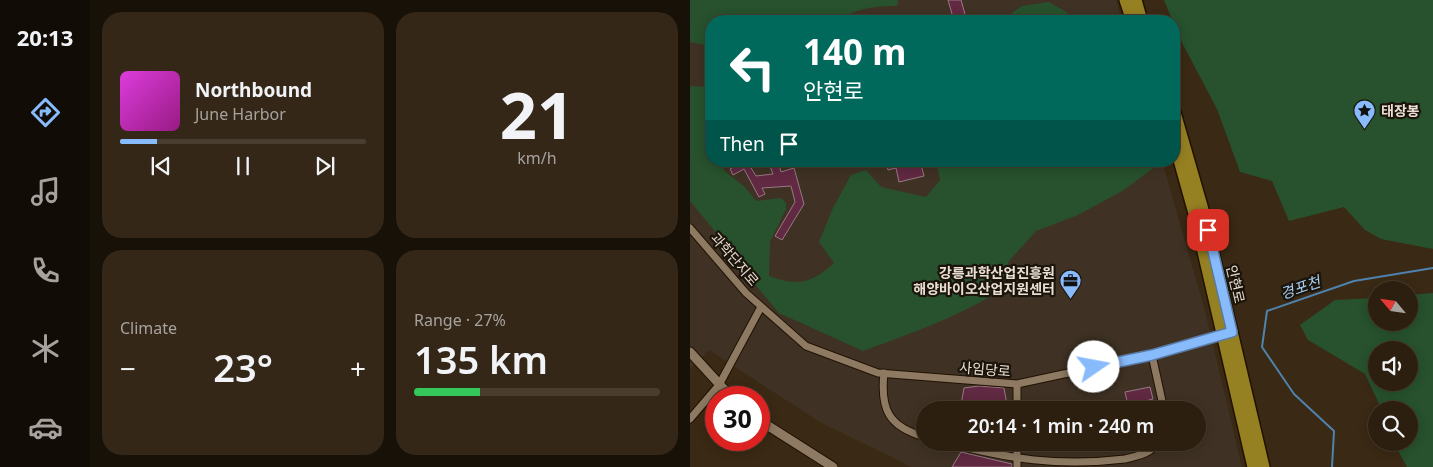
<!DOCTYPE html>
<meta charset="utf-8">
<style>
body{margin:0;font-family:"Noto Sans","Noto Sans KR",sans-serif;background:#342718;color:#f1f3f6;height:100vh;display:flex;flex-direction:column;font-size:19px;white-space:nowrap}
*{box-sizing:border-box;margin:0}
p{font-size:16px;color:#a6a29e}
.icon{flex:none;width:28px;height:28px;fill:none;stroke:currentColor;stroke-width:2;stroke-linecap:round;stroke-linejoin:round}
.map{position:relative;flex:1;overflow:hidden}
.drawer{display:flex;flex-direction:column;gap:12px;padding:12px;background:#181108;width:600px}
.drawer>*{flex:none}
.top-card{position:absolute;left:15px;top:15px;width:475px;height:152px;border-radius:20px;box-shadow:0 2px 12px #0003,0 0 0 1px #483d2f;background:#00695c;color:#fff;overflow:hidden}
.needle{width:32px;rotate:299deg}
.buttons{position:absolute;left:678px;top:281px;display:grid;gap:10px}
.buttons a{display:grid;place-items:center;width:50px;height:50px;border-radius:50%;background:#2c1f0f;box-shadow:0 2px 12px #0003,0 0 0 1px #483d2f;font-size:25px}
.speed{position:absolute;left:15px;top:386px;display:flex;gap:10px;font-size:25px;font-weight:700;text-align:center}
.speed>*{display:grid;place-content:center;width:65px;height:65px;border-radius:50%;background:#2c1f0f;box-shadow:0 2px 12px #0003,0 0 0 1px #483d2f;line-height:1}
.speed .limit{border:8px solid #d22;background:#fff;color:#111}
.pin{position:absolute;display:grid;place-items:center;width:42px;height:42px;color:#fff;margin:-21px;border-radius:10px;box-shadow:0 2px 8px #0006}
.me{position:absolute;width:55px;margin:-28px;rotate:78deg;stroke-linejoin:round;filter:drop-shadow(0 0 4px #0008)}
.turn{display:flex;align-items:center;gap:18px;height:105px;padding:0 15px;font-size:22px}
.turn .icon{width:65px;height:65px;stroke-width:2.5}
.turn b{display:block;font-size:35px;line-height:42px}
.then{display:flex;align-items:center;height:48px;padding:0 15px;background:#0003;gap:10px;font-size:19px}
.big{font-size:38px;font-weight:600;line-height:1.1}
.drawer .card{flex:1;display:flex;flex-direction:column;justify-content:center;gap:8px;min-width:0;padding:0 18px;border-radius:20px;background:#342718}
.drawer .dial{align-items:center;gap:0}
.dial b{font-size:65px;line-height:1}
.song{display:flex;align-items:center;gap:15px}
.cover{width:60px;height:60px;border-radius:8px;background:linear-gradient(135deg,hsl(300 70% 55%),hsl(310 70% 35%))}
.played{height:5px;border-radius:2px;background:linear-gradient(90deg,#88bbfc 15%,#483d2f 15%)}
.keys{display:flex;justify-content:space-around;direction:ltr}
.heat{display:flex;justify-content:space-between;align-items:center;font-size:28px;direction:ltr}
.charge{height:8px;border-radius:4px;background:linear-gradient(90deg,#34c759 27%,#483d2f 0)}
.drawer .tiles{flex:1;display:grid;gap:12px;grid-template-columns:repeat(2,1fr)}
.trip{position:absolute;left:226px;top:401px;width:290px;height:50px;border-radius:25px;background:#2c1f0f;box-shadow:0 2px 12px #0003,0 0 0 1px #483d2f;font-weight:600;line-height:50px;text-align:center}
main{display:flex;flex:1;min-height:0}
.tabs{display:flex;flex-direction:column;width:90px;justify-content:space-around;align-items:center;background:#120c06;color:#a6a29e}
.tabs .icon{width:35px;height:35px}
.tabs .active{color:#88bbfc}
.tabs b{font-size:22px;color:#f1f3f6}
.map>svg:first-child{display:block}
</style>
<main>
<nav class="tabs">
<b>20:13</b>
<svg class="icon active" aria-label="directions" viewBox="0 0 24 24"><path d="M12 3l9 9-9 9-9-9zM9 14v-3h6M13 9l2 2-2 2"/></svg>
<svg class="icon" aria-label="music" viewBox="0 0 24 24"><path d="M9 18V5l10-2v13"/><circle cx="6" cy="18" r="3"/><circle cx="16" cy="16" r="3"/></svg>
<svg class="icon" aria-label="phone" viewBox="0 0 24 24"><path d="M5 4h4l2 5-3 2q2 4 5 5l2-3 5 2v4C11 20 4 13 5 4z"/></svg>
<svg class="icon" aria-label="climate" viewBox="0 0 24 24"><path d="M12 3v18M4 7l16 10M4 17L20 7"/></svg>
<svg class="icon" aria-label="car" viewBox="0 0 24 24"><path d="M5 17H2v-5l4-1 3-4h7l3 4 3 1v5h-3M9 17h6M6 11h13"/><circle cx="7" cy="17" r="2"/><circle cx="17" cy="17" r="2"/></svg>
</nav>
<section class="drawer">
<div class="tiles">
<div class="card">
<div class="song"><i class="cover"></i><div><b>Northbound</b><p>June Harbor</p></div></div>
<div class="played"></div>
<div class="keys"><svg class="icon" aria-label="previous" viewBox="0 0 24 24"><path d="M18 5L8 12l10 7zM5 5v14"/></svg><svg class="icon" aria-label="pause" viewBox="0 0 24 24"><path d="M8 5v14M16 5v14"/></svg><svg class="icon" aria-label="next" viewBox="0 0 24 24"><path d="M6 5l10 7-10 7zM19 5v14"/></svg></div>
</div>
<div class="card dial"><b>21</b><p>km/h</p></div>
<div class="card"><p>Climate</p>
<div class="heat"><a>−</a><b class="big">23°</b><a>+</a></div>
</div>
<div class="card"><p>Range · 27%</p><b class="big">135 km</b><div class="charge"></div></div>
</div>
</section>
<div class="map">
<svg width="743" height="467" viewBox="0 0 743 467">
<rect width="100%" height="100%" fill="#3a2914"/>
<path fill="#3f3224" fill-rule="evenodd" d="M0 0H426L432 21H21V161H472L514 307 552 467H221L130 422 19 350 0 369ZM235 410H508V442H235Z"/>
<path fill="#27522d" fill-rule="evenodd" d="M0 0H208L207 6C188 6 164 8 149 21H21V46L0 42Z
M474 0H743V249L691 239 675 230 654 207 599 221 582 181 550 172 527 109 489 37Z
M359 2 378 13 381 21H310L332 6Z
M0 86 21 87V161H41L33 170 55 187 66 201 91 198 96 203V209L80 242 79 276C107 287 123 283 144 263L129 242 143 208 161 175 176 170 191 187 236 197 250 180 246 161H461L463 168 434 190 388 215 346 231 319 261 311 290C268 317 220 334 173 351L89 313 57 275 38 247 0 201Z
M743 293V467H717L704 443 719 442V410H692L675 374 618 340 610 325 645 300 686 298V322H719V295ZM686 350H719V382H686Z"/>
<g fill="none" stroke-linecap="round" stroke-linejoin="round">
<path stroke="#4e83ae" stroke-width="2" d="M642 467 644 431 604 394 572 347 577 311 664 281 743 268"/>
</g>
<path fill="#612942" stroke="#997985" d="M258 0H271L277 21H264Z
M55 161H74L61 168 66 176 83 174 78 161H88L91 172 104 168 114 204 92 240 85 236 105 202 101 186 72 188 75 194 69 197 54 169 43 175 40 169Z
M196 161H230L234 176 209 182 206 168 198 170Z
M289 386 314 388 318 410H270L274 388Z
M460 387 463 399 452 402 454 410H439L435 392Z
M271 452 322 464V467H262Z"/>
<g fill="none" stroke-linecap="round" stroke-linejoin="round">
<defs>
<path id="minor" d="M0 228 56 293 116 346 188 373 327 384 462 355 532 335
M462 355 474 410
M194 373C190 410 199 427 235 437
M327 384V410
M0 419 29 385 71 307
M254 442C319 459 368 467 435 459 447 456 461 454 468 442
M327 467V442"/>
<path id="tertiary" d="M0 352 42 398
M69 420 143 467"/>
<path id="trunk" d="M435 0 442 21
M446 0 452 21
M484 109 514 213 574 467
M484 142 505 217 563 467"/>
</defs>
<use href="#minor" stroke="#211200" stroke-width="9"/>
<use href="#tertiary" stroke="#211200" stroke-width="11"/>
<use href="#trunk" stroke="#211200" stroke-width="14"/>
<use href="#minor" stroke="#8e7a63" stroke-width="7"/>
<use href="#tertiary" stroke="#8e7a63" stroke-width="9"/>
<use href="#trunk" stroke="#968122" stroke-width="11"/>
</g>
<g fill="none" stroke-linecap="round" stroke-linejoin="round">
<defs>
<path id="route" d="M404 367 462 355 542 332 518 230"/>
</defs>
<use href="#route" stroke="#587aa4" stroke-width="12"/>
<use href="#route" stroke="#88bbfc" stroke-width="9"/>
</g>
<defs>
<symbol id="sight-pin" viewBox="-11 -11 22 30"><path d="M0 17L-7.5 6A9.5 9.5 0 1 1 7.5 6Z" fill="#88bbfc" stroke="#1b140b"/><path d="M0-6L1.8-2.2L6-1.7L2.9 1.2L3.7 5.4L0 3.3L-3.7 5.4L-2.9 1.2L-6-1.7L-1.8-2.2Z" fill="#111"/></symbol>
<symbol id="office-pin" viewBox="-11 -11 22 30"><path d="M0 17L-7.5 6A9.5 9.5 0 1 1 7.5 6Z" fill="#88bbfc" stroke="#1b140b"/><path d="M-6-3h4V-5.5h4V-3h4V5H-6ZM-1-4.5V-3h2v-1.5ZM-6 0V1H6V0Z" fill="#111"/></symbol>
</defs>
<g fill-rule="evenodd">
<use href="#sight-pin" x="662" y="98" width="25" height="34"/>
<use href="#office-pin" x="368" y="268" width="25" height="34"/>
</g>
<g text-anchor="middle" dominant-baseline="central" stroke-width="4.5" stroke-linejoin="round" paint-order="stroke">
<g font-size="14" font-weight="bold" fill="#eadfd2" stroke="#1b140b" text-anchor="start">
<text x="691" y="110">태장봉</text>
<text x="365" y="272" text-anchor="end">강릉과학산업진흥원<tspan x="365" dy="16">해양바이오산업지원센터</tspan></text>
</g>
<g font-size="14" fill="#eadfd2" stroke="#1b140b">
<text transform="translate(45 259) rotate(49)">과학단지로</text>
<text transform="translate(546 284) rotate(77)">안현로</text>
<text transform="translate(295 369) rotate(5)">사임당로</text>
</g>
<g font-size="15" font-style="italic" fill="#a4d0f6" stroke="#1b140b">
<text transform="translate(610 287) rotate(-19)">경포천</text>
</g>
</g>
</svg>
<div class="buttons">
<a><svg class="needle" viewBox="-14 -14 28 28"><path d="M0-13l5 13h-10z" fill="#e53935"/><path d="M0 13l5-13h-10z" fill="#a6a29e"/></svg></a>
<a><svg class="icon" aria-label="sound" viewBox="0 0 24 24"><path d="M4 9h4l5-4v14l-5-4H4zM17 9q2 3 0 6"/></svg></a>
<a><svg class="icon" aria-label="search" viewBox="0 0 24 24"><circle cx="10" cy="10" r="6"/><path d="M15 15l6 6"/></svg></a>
</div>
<div class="speed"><div class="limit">30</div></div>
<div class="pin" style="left:518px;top:230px;background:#d93025"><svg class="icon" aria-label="arrive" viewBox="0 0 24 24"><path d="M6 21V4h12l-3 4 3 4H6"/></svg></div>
<svg class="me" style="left:404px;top:367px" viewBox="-20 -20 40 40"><circle r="19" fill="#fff"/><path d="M0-13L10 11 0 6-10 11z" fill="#88bbfc"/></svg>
<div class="trip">20:14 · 1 min · 240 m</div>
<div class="top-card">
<div class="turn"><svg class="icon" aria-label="left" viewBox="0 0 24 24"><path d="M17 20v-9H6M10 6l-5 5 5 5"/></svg><div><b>140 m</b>안현로</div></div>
<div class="then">Then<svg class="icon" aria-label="arrive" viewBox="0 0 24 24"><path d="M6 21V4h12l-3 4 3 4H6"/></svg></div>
</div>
</div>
</main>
